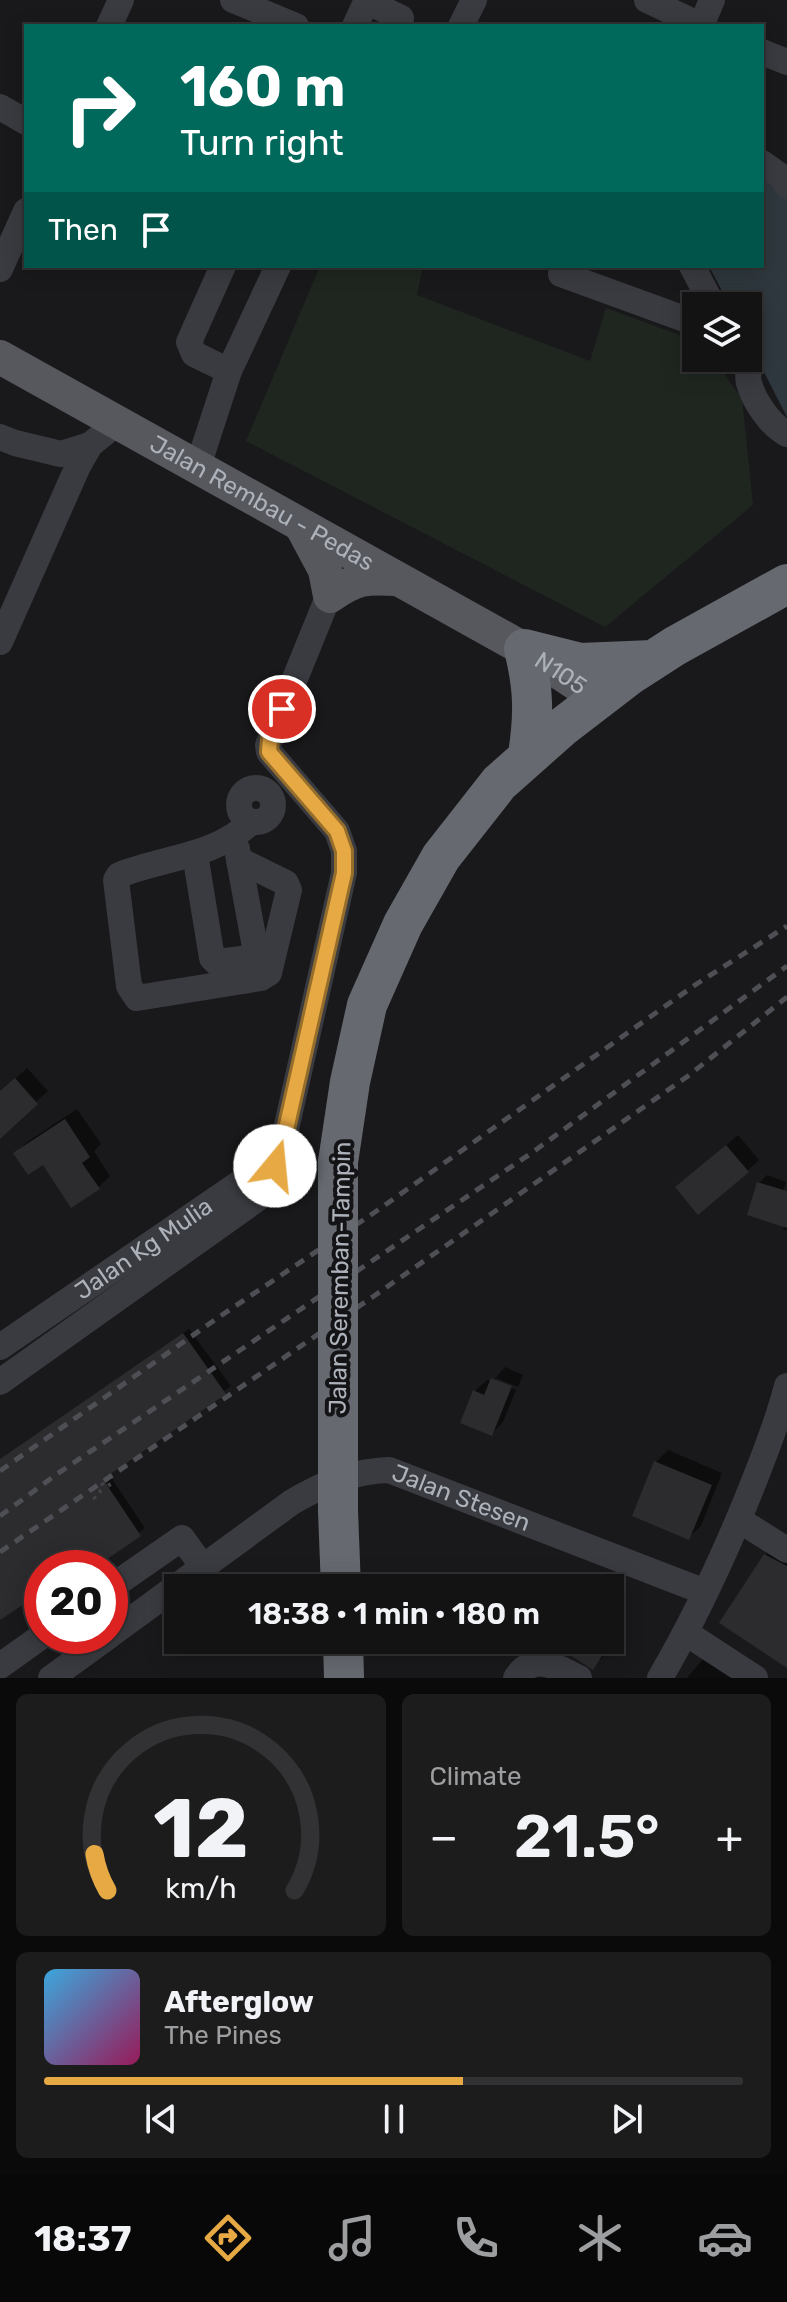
<!DOCTYPE html>
<meta charset="utf-8">
<style>
body{margin:0;font-family:Rubik,sans-serif;background:#1c1c1d;color:#f1f3f6;height:100vh;display:flex;flex-direction:column;font-size:30px;white-space:nowrap}
*{box-sizing:border-box;margin:0}
p{font-size:26px;color:#9d9ea0}
.icon{flex:none;width:44px;height:44px;fill:none;stroke:currentColor;stroke-width:2;stroke-linecap:round;stroke-linejoin:round}
.map{position:relative;height:1678px;overflow:hidden}
.side{display:flex;flex-direction:column;gap:16px;padding:16px;background:#0a0a0b;flex:1}
.side>*{flex:none}
.hud{position:absolute;left:24px;top:24px;width:740px;height:244px;border-radius:0px;box-shadow:0 4px 20px #0003,0 0 0 2px #323234;background:#00695c;color:#fff;overflow:hidden}
.buttons{position:absolute;left:682px;top:292px;display:grid;gap:16px}
.buttons a{display:grid;place-items:center;width:80px;height:80px;border-radius:0px;background:#131314;box-shadow:0 4px 20px #0003,0 0 0 2px #323234;font-size:40px}
.speed{position:absolute;left:24px;top:1550px;display:flex;gap:16px;font-size:40px;font-weight:700;text-align:center}
.speed>*{display:grid;place-content:center;width:104px;height:104px;border-radius:50%;background:#131314;box-shadow:0 4px 20px #0003,0 0 0 2px #323234;line-height:1}
.speed .limit{border:12px solid #d22;background:#fff;color:#111}
.pin{position:absolute;display:grid;place-items:center;width:68px;height:68px;color:#fff;margin:-34px;border:4px solid #fff;border-radius:50%;box-shadow:0 2px 8px #0007}
.me{position:absolute;width:88px;margin:-44px;rotate:17deg;stroke-linejoin:round;filter:drop-shadow(0 0 6px #0008)}
.turn{display:flex;align-items:center;gap:28px;height:168px;padding:0 24px;font-size:36px}
.turn .icon{width:104px;height:104px;stroke-width:2.5}
.turn b{display:block;font-size:56px;line-height:68px}
.then{display:flex;align-items:center;height:76px;padding:0 24px;background:#0003;gap:16px;font-size:30px}
.big{font-size:60px;font-weight:600;line-height:1.1}
.side .card{flex:1;display:flex;flex-direction:column;justify-content:center;gap:12px;min-width:0;padding:0 28px;border-radius:12px;background:#1c1c1d}
.side .dial{align-items:center;gap:0}
.dial svg{height:208px;overflow:visible;fill:none;stroke:#323234;stroke-width:7;stroke-linecap:round;text-anchor:middle}
.dial text{fill:#f1f3f6;stroke:none}
.song{display:flex;align-items:center;gap:24px}
.cover{width:96px;height:96px;border-radius:12px;background:linear-gradient(135deg,hsl(200 70% 55%),hsl(330 70% 35%))}
.played{height:8px;border-radius:4px;background:linear-gradient(90deg,#e7a944 60%,#323234 60%)}
.keys{display:flex;justify-content:space-around;direction:ltr}
.heat{display:flex;justify-content:space-between;align-items:center;font-size:44px;direction:ltr}
.side .tiles{flex:1;display:grid;gap:16px;grid-template-columns:1fr 1fr}
.card:last-child{grid-column:span 2}
.trip{position:absolute;left:164px;top:1574px;width:460px;height:80px;border-radius:0px;background:#131314;box-shadow:0 4px 20px #0003,0 0 0 2px #323234;font-weight:600;line-height:80px;text-align:center}
.tab-bar{display:flex;height:128px;justify-content:space-around;align-items:center;background:#080808;color:#9d9ea0}
.tab-bar .icon{width:56px;height:56px}
.tab-bar .on{color:#e7a944}
.tab-bar b{font-size:36px;color:#f1f3f6}
.map>svg:first-child{display:block}
</style>
<div class="map">
<svg width="787" height="1678" viewBox="0 0 787 1678">
<rect width="100%" height="100%" fill="#19191b"/>
<path fill="#1f2620" d="M320 266H423L417 295 590 361 606 308 696 341V358H713L742 399 753 505 605 627 246 441Z"/>
<path fill="#2f383e" d="M762 169 787 196V417L748 341V306H730L709 266H762Z"/>
<path fill="#0007" d="M27 1068 48 1091 0 1134V1093Z
M77 1109 101 1144 94 1151 110 1176 98 1188 16 1153 27 1142Z
M738 1135 759 1160 747 1171 690 1176Z
M767 1175 786 1182 782 1194 787 1195V1230L783 1229 784 1225 759 1183Z
M189 1329 231 1386 108 1473 145 1528 90 1568H42V1589L0 1610V1459Z
M505 1367 523 1375 518 1387 496 1378V1382L516 1390 503 1422 491 1434 475 1391 487 1380 492 1382Z
M668 1450 722 1473 701 1526 689 1537 656 1462Z
M781 1540 787 1543V1665L765 1555Z
M610 1627 619 1633 604 1656 592 1667 551 1640H610Z
M476 1640H502L492 1652Z
M711 1649 754 1678H687Z"/>
<path fill="#2c2c2f" d="M15 1078 38 1104 0 1139V1091Z
M65 1119 90 1157 82 1163 100 1189 71 1208 43 1165 28 1175 13 1153Z
M726 1145 749 1172 698 1215 675 1187Z
M757 1182 787 1191V1228L747 1215Z
M183 1333 226 1394 103 1479 141 1536 94 1568H42V1592L0 1620V1459Z
M491 1378 512 1386 492 1436 460 1423 473 1390 484 1395Z
M654 1461 712 1485 689 1540 632 1516Z
M764 1554 787 1566V1668L719 1623Z
M547 1640H602L609 1645 593 1670Z"/>
<g fill="none" stroke-linecap="round" stroke-linejoin="round">
<path stroke="#404247" stroke-width="3" stroke-dasharray="4 6" stroke-linecap="butt" d="M93 1499 101 1493 98 1487 107 1481 112 1489"/>
<g stroke="#3a3b40" stroke-width="26">
<path d="M233 0 296 26"/>
<path d="M647 0 702 26"/>
<path d="M366 1 401 18"/>
<path d="M109 26 121 0"/>
<path d="M355 26 367 0"/>
<path d="M461 26 474 0"/>
<path d="M701 26 712 0"/>
<path d="M762 52 787 62"/>
<path d="M0 107 26 122"/>
<path d="M762 163 782 177 787 186"/>
<path d="M223 266 189 342 194 354 229 371"/>
<path d="M564 266 561 274 690 321 696 317"/>
<path d="M692 266 713 306"/>
<path d="M0 269 26 211"/>
<path d="M747 358C752 367 746 374 749 383 754 401 770 425 787 434"/>
<path d="M0 437 15 443 61 454 90 445"/>
<path d="M198 466 229 371 278 266"/>
<path d="M0 642 78 466 90 445 118 422"/>
<circle cx="256" cy="805" r="17"/>
<path d="M195 854 212 958 216 962 250 958 255 947 237 849"/>
<path d="M239 860 286 883 289 890 269 973 261 978 137 998 129 986 116 880 119 875C165 857 215 857 251 822"/>
<path id="s1" d="M0 1347 247 1178 280 1150"/>
<path d="M0 1382 257 1199 269 1184 282 1147 344 873V851L337 831 269 752 268 745 335 580"/>
<path d="M739 1520 787 1550"/>
<path d="M110 1588 182 1538 203 1567"/>
<path d="M686 1633 755 1678"/>
<path id="s2" d="M110 1635 292 1502C323 1484 353 1471 389 1470L705 1592"/>
<path d="M0 1666 42 1636"/>
<path d="M51 1678 109 1636"/>
<path d="M516 1678C533 1652 557 1667 579 1678"/>
<path d="M660 1678C697 1615 728 1547 755 1479 767 1448 779 1418 787 1386"/>
</g>
<g stroke="#56585e" stroke-width="34">
<path id="s3" d="M0 357 524 649 598 698"/>
<path d="M302 527 325 570 330 596C356 578 365 577 396 579"/>
</g>
<path stroke="#666a70" stroke-width="40" d="M528 755C534 715 534 689 524 649L580 663 653 660
M338 1162 350 1082 367 1005 403 924 441 857 499 783 561 728 630 675 675 646 787 584
M338 1511 341 1588
M343 1640 344 1678"/>
<path stroke="#4d4f55" stroke-width="5" stroke-dasharray="10 8" stroke-linecap="butt" d="M0 1471 219 1317 378 1210 695 985 787 926
M0 1516 57 1474 533 1152 787 966
M0 1552 374 1296 688 1076 787 997"/>
<path stroke="#666a70" stroke-width="40" d="M338 1162V1511"/>
</g>
<g fill="none" stroke-linecap="round" stroke-linejoin="round">
<defs>
<path id="route" d="M275 1166 282 1147 344 873V851L337 831 269 752 270 738 282 709"/>
</defs>
<use href="#route" stroke="#966e2c" stroke-width="20"/>
<use href="#route" stroke="#e7a944" stroke-width="14"/>
</g>
<g text-anchor="middle" dominant-baseline="central" stroke-width="8" stroke-linejoin="round" paint-order="stroke">
<g font-size="24" fill="#acb1ba" stroke="#141416">
<text stroke="none"><textPath href="#s3" startOffset="300">Jalan Rembau - Pedas</textPath></text>
<text stroke="none"><textPath href="#s3" startOffset="644">N105</textPath></text>
<text stroke="none"><textPath href="#s1" startOffset="174">Jalan Kg Mulia</textPath></text>
<text transform="translate(340 1278) rotate(-89)">Jalan Seremban-Tampin</text>
<text stroke="none"><textPath href="#s2" startOffset="406">Jalan Stesen</textPath></text>
</g>
</g>
</svg>
<div class="buttons">
<a><svg class="icon" aria-label="layers" viewBox="0 0 24 24"><path d="M12 4l9 5-9 5-9-5zM3 14l9 5 9-5"/></svg></a>
</div>
<div class="speed"><div class="limit">20</div></div>
<div class="pin" style="left:282px;top:709px;background:#d93025"><svg class="icon" aria-label="arrive" viewBox="0 0 24 24"><path d="M6 21V4h12l-3 4 3 4H6"/></svg></div>
<svg class="me" style="left:275px;top:1166px" viewBox="-20 -20 40 40"><circle r="19" fill="#fff"/><path d="M0-13L10 11 0 6-10 11z" fill="#e7a944"/></svg>
<div class="trip">18:38 · 1 min · 180 m</div>
<div class="hud">
<div class="turn"><svg class="icon" aria-label="right" viewBox="0 0 24 24"><path d="M7 20v-9h11M14 6l5 5-5 5"/></svg><div><b>160 m</b>Turn right</div></div>
<div class="then">Then<svg class="icon" aria-label="arrive" viewBox="0 0 24 24"><path d="M6 21V4h12l-3 4 3 4H6"/></svg></div>
</div>
</div>
<section class="side">
<div class="tiles">
<div class="card dial"><svg viewBox="0 0 100 80">
<path d="M14 69A42 42 0 1 1 86 69"/>
<path d="M14 69A42 42 0 0 1 9 55" stroke="#e7a944"/>
<text x="50" y="56" font-size="32" font-weight="700">12</text>
<text x="50" y="72" font-size="11">km/h</text>
</svg></div>
<div class="card"><p>Climate</p>
<div class="heat"><a>−</a><b class="big">21.5°</b><a>+</a></div>
</div>
<div class="card">
<div class="song"><i class="cover"></i><div><b>Afterglow</b><p>The Pines</p></div></div>
<div class="played"></div>
<div class="keys"><svg class="icon" aria-label="previous" viewBox="0 0 24 24"><path d="M18 5L8 12l10 7zM5 5v14"/></svg><svg class="icon" aria-label="pause" viewBox="0 0 24 24"><path d="M8 5v14M16 5v14"/></svg><svg class="icon" aria-label="next" viewBox="0 0 24 24"><path d="M6 5l10 7-10 7zM19 5v14"/></svg></div>
</div>
</div>
</section>
<nav class="tab-bar">
<b>18:37</b>
<svg class="icon on" aria-label="directions" viewBox="0 0 24 24"><path d="M12 3l9 9-9 9-9-9zM9 14v-3h6M13 9l2 2-2 2"/></svg>
<svg class="icon" aria-label="music" viewBox="0 0 24 24"><path d="M9 18V5l10-2v13"/><circle cx="6" cy="18" r="3"/><circle cx="16" cy="16" r="3"/></svg>
<svg class="icon" aria-label="phone" viewBox="0 0 24 24"><path d="M5 4h4l2 5-3 2q2 4 5 5l2-3 5 2v4C11 20 4 13 5 4z"/></svg>
<svg class="icon" aria-label="climate" viewBox="0 0 24 24"><path d="M12 3v18M4 7l16 10M4 17L20 7"/></svg>
<svg class="icon" aria-label="car" viewBox="0 0 24 24"><path d="M5 17H2v-5l4-1 3-4h7l3 4 3 1v5h-3M9 17h6M6 11h13"/><circle cx="7" cy="17" r="2"/><circle cx="17" cy="17" r="2"/></svg>
</nav>
